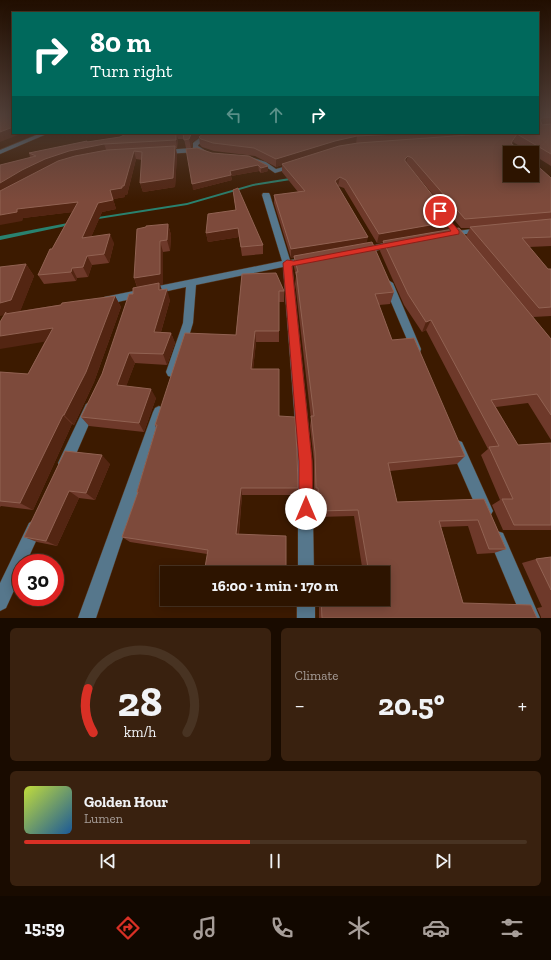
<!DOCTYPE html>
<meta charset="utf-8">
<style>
body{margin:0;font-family:"Zilla Slab",serif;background:#39210f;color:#f1f3f6;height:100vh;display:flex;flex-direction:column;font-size:15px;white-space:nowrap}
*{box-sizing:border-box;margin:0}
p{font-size:13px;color:#a79e99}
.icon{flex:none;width:22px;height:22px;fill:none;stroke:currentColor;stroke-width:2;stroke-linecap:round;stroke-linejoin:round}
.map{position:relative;height:618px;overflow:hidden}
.details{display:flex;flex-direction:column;gap:10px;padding:10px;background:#190b00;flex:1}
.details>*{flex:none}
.top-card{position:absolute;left:12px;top:12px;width:527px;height:122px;border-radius:0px;box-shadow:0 2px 10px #0003,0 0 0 1px #483322;background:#00695c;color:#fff;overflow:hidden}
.buttons{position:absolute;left:503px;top:146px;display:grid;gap:8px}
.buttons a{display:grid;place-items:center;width:36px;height:36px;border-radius:0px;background:#2d1400;box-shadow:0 2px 10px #0003,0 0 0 1px #483322;font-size:20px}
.speed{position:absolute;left:12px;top:554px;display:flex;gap:8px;font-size:20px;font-weight:700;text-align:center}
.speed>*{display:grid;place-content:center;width:52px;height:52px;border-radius:50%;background:#2d1400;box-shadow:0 2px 10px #0003,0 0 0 1px #483322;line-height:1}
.speed .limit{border:6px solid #d22;background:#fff;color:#111}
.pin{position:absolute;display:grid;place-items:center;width:34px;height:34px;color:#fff;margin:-17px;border:2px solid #fff;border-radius:50%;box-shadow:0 1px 4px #0007}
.me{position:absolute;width:44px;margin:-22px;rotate:0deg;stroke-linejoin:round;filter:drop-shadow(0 0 3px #0008)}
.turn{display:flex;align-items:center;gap:14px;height:84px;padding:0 12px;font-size:18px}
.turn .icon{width:52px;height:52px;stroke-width:2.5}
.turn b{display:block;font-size:28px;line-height:34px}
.lanes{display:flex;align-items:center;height:38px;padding:0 12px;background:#0003;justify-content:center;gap:20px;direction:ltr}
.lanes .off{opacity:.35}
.big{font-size:30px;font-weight:700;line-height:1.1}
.details .widget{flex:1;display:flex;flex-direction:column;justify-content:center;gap:6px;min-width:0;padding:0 14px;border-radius:6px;background:#39210f}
.details .dial{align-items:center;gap:0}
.dial svg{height:104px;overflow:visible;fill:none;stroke:#483322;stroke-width:7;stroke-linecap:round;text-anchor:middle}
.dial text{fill:#f1f3f6;stroke:none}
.song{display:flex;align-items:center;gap:12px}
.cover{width:48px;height:48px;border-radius:6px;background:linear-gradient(135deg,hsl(70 70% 55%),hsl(210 70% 35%))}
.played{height:4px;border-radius:2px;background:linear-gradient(90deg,#d93025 45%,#483322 45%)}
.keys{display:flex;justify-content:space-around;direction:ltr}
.heat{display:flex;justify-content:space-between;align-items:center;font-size:22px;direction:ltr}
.details .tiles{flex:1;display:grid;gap:10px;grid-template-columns:1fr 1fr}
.widget:last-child{grid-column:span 2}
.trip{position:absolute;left:160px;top:566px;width:230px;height:40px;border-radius:0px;background:#2d1400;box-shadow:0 2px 10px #0003,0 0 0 1px #483322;font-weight:700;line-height:40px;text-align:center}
.menu{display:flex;height:64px;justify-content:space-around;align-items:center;background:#120800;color:#a79e99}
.menu .icon{width:28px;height:28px}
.menu .current{color:#d93025}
.menu b{font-size:18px;color:#f1f3f6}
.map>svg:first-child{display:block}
</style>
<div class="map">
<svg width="551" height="618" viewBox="0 0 551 618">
<rect width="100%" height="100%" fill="#3c1a00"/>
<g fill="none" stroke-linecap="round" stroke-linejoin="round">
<path fill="#29826f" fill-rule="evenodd" d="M296 177H297V179L253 186 187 205 92 220 90 219 92 218 187 203 253 184Z
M73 222 75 223V224L0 240V236Z"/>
<defs>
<path id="minor" d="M41 133H49L0 154V150Z
M206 133H213L198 145V146L209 153V155H205L199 152 164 154 161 152 164 150 193 148V143Z
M247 156 266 162 276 169 295 164 298 166 275 173 262 164 245 159 244 158Z
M263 193H269L270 195 290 260 306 258 310 261 306 264 292 265 312 461 314 573H298V461L283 267 196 285 193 323 178 372 176 376 172 377 168 376 166 372 183 323 186 287 104 305 99 301 104 297 282 261 262 195Z
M481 228 485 230 484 232 449 236 445 234 449 232Z
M394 241 397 242 398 244 397 246 361 254 357 251 361 248Z
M388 280 393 283 421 349 420 352 416 353 412 352 411 349 383 283Z
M90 402 94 404 96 408 70 468 65 470 60 468 58 463 86 404Z
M159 406 163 408 165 412 96 618H78L153 412 155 408Z
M457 440 462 442 493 511 490 516 485 519 480 516 450 447 452 442Z
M34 520 39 523 42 528 26 563H21V575L6 608 0 611V583L29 523Z
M497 531 503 533 540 618H522L489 539 491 533Z
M297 599H315V618H297Z"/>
</defs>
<use href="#minor" stroke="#57361c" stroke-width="1"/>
<use href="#minor" fill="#56778c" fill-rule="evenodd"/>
</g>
<path fill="#6e392a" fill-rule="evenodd" d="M538 115H551V166L532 154V153H531L513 142 512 144 551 178V246L529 247 548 269H551V316L533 317 551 339V440L528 403 496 407 518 445 551 443V530H503L492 505 500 500 481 455 488 449 426 330 422 332 404 305 380 251 383 242 377 243 344 188 338 186 366 243 394 292 390 304 379 305 392 340 465 456 457 464 390 471 397 502 484 499 506 549 494 553 477 554 468 526 441 527 463 603 537 618H319V599H357L367 600V599H383V573H363L354 516 318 517 316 495H314V461L310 426 311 419 296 290 295 284 296 276 294 267V258H291L274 203V195L298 192 282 172V165L276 167 255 156 214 151 202 147 200 145 199 137 204 133H538ZM409 166 461 228H470L466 236 450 229 453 221Z
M128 133H204L192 142 191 148H186L184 139H178L177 148H176L177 155 175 187 143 192 140 183 142 160 136 159 127 195H125V197L113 199 116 209 102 212 91 237 114 243 109 263 92 265 88 277 77 278 76 281 44 284 38 275 72 212 23 218 22 221 30 157 29 153 87 142 120 137Z
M212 153 249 156 268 171 261 173 259 171 231 176 232 180 193 190Z
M233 190 263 245V254L242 256 239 237 208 242 206 233 236 210Z
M168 224 171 235 170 251 163 252V285H160L162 290 170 300 161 332 171 333 175 343 167 365 135 363 126 386 156 398 144 432 89 426 81 417 102 374 133 294 137 287 134 278Z
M26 264 34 276 20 311 115 296 121 307 94 382 74 425 72 424 33 510 1 506 0 507V372L28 374 45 341 4 315Z
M242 274 284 291V302H279V342H256L253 369 279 416 298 488 296 495H242L239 534 207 554 130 542 122 537 138 493 137 492 156 428 155 425 236 335Z
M65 451 110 464 95 500 79 498 57 546 37 542 24 537Z
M551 557V618H541V617L537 608 542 607 522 563 536 559Z"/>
<path fill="#532512" d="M13 127V133H23L0 142V132Z
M176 133 178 139 177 148 176 140Z
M192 133H204L192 142 191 148 189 139 191 134Z
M461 133H499L459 139Z
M517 134 513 142 507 151 511 143Z
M357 136 356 144 282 164V165L276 167V159L335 141Z
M104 144 107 152 0 195V183L22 170 45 159 69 151Z
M175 146 177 155 175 187 143 192 140 183Z
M134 151 136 159 127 195H125V197L113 199 116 209 102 212 87 247 82 238 98 203 110 190 122 186Z
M408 156 405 165V159Z
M258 165 259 171 231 176 232 180 193 190 192 184 230 171Z
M268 166V171L261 173V168Z
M340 177 338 186 334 190 335 181Z
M78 202 82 211 23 218 22 221 0 225V215L17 209Z
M453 221 449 230 383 241V242L377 243 379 234Z
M168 224 171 235 170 251 167 240Z
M238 228 239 237 208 242 206 233Z
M110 234 114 243 109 263 104 254Z
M368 237 366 246 294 256V258H291V249Z
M160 241 163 252V285H160L163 294 167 289 170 300 158 342 134 278Z
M87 256 92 265 88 277 83 267Z
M26 264 34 276 20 312 0 316V303Z
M72 268 77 278 76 281 71 272Z
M115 296 121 307 94 382 74 425 64 415Z
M431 320 426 330 422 332 426 322Z
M53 328 61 339 0 349V336Z
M255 331 256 342 252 379 251 369Z
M171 333 175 343 167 365 163 354Z
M129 353 135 363 123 395 117 385Z
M151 389 156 398 144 432 139 423Z
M63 415 72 424 33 510 20 503Z
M102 455 110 464 95 500 86 493Z
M241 488 242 495 238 539 236 534Z
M69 491 79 498 57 546 46 541Z"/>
<path fill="#7d4a3b" stroke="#916252" d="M0 115H13V127L0 132Z
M538 115H551V117L542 118 540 119 542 125 551 124V154L517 134 511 143 522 153H510V175H532V161L551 178V212L465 219 412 158 408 156 405 159V161L453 221 379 234 346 180 340 177 335 181 368 237 291 249 274 195 305 191 282 164 339 146 358 143 482 134 491 133H538Z
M128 133H176V140L104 144 69 151 45 159 22 170 0 183V165L36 156 29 153 87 141V142L120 137Z
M183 133H192L191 134 189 139 184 140Z
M204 133H418L357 136 335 141 276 159 254 148 213 143 201 139 199 137Z
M175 146 173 178 140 183 142 152 134 151 124 186H122V188L110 190 113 200 98 203 82 238 110 234 104 254 87 256 83 267 72 268 71 272 38 275 50 249H52L78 202 17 209V212L0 215V191L58 161 75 156 107 150Z
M197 148 212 153 249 156 268 166 261 168 258 165 230 171 231 175 192 184 186 149Z
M238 188 263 245 241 247 238 228 206 233 208 214 236 210 233 190Z
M551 219V237L522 238 548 269H551V307L539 308 470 227Z
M168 224 167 240 160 241V274L134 278 137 229 146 227V226Z
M459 228 551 339V415L537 394 491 400 518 445 551 443V525H514L502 499H513L489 447 499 446 431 320 426 322 408 294 383 241Z
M372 242 394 292 375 294 392 340 414 338 465 456 388 463 397 502 484 499 506 549H489L478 520 439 521 463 603 531 605 537 618H322L321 599H357L374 600 373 599H383V573H369L358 510 320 511 318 488H316L315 452 311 416H314L297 279 296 272H298L294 256Z
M26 264 11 300 0 303V267Z
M276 273 284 291H279V331H255L251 369H279V416L295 417 297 453 298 488H241L236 534 286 536V573H204L208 550 122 537 138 492H137L157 425H155L185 333 236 335 242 274Z
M159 283V290L167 289 154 332 171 333 163 354 129 353 117 385 151 389 139 423 81 417 102 374 129 294H133V288Z
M115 296 86 372 64 415H63L20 503 0 501V372L28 374 53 328 0 336V322L6 312 5 314 61 305 62 303Z
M65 451 102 455 86 493 69 491 46 541 24 537Z
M551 557V590L536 559Z"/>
<linearGradient id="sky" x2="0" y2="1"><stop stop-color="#210e00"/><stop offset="0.57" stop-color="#503e37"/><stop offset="1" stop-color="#503e37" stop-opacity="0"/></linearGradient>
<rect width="551" height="201" fill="url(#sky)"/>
<path fill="#d93025" stroke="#8d1f18" d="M440 209 442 210 459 231V234L292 266 312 461 313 509 311 514 306 516 301 514 299 509V461L283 263 287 260 294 261 451 231 436 211Z"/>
</svg>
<div class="buttons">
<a><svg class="icon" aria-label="search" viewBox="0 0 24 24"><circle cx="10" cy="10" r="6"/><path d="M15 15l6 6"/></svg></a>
</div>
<div class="speed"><div class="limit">30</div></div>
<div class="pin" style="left:440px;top:211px;background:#d93025"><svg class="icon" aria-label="arrive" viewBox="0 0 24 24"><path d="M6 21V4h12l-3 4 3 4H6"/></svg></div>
<svg class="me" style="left:306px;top:509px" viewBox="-20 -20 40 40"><circle r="19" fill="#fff"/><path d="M0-13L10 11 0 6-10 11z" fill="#d93025"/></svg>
<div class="trip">16:00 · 1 min · 170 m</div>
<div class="top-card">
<div class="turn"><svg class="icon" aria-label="right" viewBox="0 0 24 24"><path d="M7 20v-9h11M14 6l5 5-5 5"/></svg><div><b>80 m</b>Turn right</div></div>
<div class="lanes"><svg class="icon off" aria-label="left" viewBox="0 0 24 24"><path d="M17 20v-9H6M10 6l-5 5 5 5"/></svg><svg class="icon off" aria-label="ahead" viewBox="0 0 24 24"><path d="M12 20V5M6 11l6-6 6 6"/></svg><svg class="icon" aria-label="right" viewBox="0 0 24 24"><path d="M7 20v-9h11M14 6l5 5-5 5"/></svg></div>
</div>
</div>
<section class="details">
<div class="tiles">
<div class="widget dial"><svg viewBox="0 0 100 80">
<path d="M14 69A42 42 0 1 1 86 69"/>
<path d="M14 69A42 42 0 0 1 10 35" stroke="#d93025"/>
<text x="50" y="56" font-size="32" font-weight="700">28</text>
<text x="50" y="72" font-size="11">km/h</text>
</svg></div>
<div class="widget"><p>Climate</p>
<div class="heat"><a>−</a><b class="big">20.5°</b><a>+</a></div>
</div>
<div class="widget">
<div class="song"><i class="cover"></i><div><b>Golden Hour</b><p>Lumen</p></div></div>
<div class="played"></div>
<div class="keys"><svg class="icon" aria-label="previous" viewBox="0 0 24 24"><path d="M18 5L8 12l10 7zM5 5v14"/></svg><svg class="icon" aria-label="pause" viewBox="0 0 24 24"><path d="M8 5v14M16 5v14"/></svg><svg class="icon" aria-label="next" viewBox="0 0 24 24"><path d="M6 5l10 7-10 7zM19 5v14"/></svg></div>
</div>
</div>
</section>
<nav class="menu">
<b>15:59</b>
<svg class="icon current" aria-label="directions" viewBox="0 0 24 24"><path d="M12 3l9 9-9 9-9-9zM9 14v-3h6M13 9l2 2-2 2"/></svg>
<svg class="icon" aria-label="music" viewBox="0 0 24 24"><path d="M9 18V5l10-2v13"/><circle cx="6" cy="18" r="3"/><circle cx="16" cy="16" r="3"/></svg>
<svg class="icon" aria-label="phone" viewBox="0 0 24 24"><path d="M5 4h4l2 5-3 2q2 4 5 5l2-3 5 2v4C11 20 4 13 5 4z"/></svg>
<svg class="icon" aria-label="climate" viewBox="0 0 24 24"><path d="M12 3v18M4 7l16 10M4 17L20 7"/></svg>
<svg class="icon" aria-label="car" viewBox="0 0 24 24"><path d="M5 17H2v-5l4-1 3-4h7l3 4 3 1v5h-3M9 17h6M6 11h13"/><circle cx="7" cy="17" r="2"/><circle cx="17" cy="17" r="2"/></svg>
<svg class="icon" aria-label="filters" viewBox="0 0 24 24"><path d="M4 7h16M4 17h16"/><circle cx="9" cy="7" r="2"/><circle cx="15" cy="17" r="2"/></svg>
</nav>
